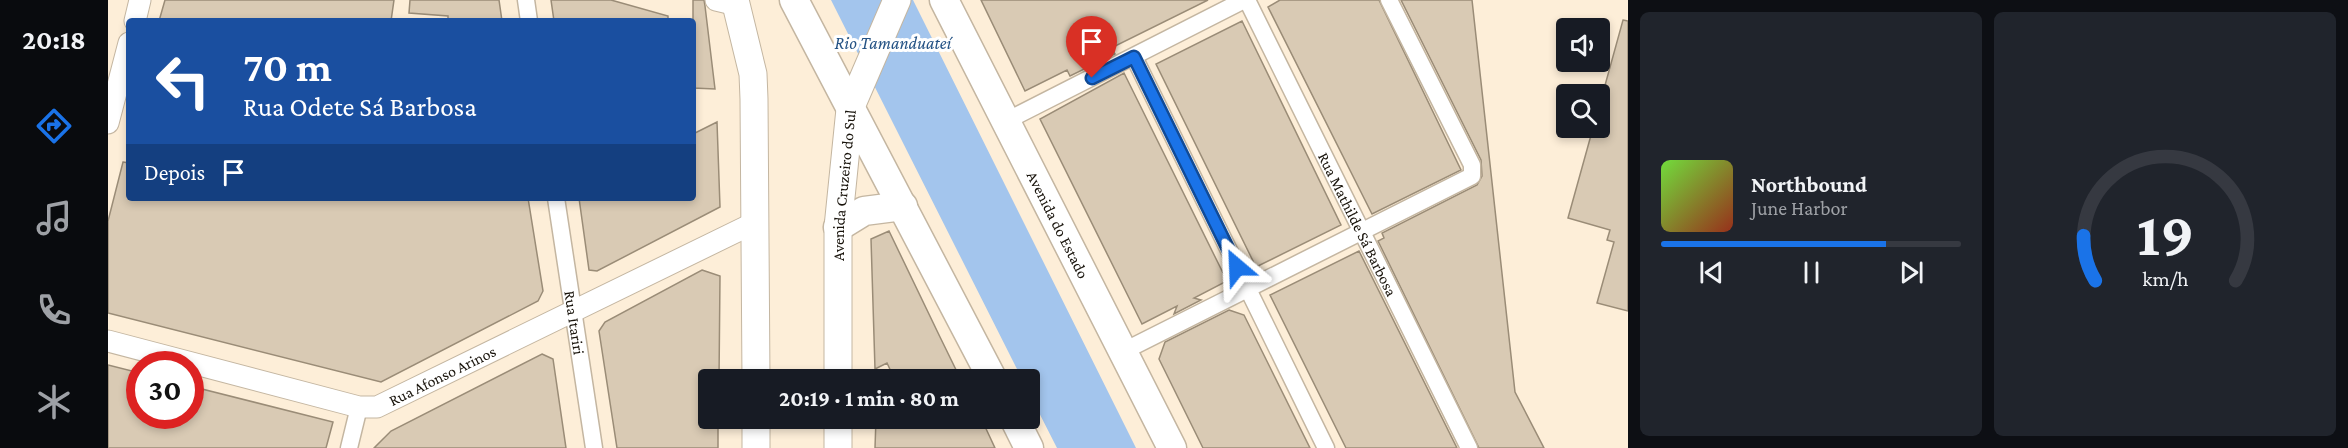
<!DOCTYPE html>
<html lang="pt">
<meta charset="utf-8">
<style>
body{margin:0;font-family:"Crimson Pro",serif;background:#20242c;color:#f1f3f6;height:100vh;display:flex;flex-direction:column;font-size:22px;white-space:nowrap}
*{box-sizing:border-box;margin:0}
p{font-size:20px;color:#9ea1a6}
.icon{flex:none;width:33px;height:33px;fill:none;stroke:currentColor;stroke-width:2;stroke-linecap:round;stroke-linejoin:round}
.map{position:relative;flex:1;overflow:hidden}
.panel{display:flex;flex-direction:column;gap:12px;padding:12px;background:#0d0f14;width:720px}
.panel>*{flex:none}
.top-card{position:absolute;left:18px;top:18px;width:570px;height:183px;border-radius:6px;box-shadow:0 3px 9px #0003;background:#1a4fa0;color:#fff;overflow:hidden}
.controls{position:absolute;left:1448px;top:18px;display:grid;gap:12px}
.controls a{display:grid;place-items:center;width:54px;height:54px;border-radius:6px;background:#171b24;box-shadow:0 3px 9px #0003;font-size:30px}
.speed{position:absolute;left:18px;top:351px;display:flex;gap:12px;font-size:30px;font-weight:700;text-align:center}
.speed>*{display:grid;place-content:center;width:78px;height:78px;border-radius:50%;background:#171b24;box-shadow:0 3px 9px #0003;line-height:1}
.speed .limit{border:9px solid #d22;background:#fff;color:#111}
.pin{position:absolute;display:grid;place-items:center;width:51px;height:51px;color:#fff;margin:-62px -26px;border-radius:50% 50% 50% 0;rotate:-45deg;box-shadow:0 0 6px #0007}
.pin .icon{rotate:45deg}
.me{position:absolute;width:66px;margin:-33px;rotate:334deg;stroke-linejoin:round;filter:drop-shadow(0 0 4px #0008)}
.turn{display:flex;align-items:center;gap:21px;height:126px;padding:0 18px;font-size:27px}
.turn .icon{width:78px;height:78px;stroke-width:2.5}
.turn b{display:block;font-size:42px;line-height:51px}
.then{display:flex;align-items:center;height:57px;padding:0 18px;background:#0003;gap:12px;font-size:22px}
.panel .card{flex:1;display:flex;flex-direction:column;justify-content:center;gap:9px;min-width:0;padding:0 21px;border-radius:9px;background:#20242c}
.panel .dial{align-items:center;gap:0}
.dial svg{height:156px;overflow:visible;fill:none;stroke:#363941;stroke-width:7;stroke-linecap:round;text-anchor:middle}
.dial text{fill:#f1f3f6;stroke:none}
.song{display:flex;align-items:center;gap:18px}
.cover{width:72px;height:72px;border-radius:9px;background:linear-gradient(135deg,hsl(100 70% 55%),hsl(10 70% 35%))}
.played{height:6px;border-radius:3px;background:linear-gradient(90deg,#1a73e8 75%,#363941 75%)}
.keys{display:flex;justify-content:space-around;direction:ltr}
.panel .tiles{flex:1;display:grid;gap:12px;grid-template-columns:repeat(2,1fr)}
.trip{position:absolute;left:590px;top:369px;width:342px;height:60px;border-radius:6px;background:#171b24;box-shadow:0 3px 9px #0003;font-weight:700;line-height:60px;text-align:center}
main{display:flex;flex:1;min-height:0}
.tab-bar{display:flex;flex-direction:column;width:108px;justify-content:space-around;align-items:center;background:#090b0e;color:#9ea1a6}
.tab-bar .icon{width:42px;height:42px}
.tab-bar .current{color:#1a73e8}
.tab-bar b{font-size:27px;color:#f1f3f6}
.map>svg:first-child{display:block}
</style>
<main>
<nav class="tab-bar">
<b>20:18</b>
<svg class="icon current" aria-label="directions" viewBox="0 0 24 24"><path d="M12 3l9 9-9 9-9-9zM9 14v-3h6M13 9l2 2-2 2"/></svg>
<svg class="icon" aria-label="music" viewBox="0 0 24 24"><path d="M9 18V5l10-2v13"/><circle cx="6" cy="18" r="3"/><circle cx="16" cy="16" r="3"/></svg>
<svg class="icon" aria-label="phone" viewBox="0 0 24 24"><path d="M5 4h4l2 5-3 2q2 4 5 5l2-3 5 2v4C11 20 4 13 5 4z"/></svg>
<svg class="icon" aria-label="climate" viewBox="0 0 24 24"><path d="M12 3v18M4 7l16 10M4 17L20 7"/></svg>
</nav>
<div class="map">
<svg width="1520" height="448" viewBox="0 0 1520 448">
<rect width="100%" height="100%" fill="#fdeed8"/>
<path fill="#a3c5ed" d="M723 0H805L1028 448H949L921 393V380L914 379Z"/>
<path fill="#d9cab4" stroke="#9a8c77" stroke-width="1.5" d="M57 0H286L283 21H51Z
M302 0H391L394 21H340V16L301 13Z
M443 0H503L560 16V21H446Z
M585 0H596L597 6 607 89 585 88Z
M873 0H1100L1003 48 1007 54 962 76 959 70 917 91Z
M1172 0H1271L1353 170 1264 214 1160 7Z
M1293 0H1364L1407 392 1436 448H1371L1270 241 1276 238 1274 233 1369 185 1374 176 1373 160Z
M1515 20 1520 21V311L1489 303 1506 242 1499 240 1502 230 1460 218 1485 128H1491V107Z
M1134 21 1233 225 1148 267 1048 64Z
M1016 73 1119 281 1086 298 1093 300 1066 314 1069 306 1034 324 932 119Z
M609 122 612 207 489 271 481 270 471 198H585V134Z
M15 162 21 163V198H420L435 291 430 301 273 382 0 313V221Z
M781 231 832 337 853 380H787L779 363 767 369 763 239Z
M1251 251 1349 448H1238L1162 295Z
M594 270 612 276 611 380H600V420L610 419V448H509L491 331 497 322Z
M1121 310 1136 315 1202 448H1095L1051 359 1057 342Z
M434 354 445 359 458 448H266L283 431Z
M0 365 32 373V416H82V386L225 422 218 448H0Z
M768 418H873L887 448H767Z"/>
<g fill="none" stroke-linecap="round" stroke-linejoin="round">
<defs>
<g id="minor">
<path d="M418 0 421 21"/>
<path id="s1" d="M1139 0 1361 448"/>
<path d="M1026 57 1218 448"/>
<path d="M898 121 1136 0"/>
<path id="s2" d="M448 198 486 448"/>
<path d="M1016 351 1364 176V165L1281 0"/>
<path d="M241 448 251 407"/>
</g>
<g id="tertiary">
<path d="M608 0 629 5"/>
<path d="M27 21 32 0"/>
<path d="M0 123 21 43"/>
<path id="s3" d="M0 341 251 407H269L648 222"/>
</g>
<g id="primary">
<path d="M627 0 645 74 646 99 648 380"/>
<path id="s4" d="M730 380V227L742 109 789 0"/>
<path d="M648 418V448"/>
<path d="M730 448V418"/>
</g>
<g id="trunk">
<path d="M686 0 885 380"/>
<path id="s5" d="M836 0 1064 448"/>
<path d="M730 227 756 211 795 206"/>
<path d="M906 418 921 448"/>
</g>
</defs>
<use href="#minor" stroke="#c4b6a1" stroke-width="19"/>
<use href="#tertiary" stroke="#c4b6a1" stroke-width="23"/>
<use href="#primary" stroke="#c4b6a1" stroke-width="29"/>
<use href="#trunk" stroke="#c4b6a1" stroke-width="31"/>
<use href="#minor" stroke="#fff" stroke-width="16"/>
<use href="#tertiary" stroke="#fff" stroke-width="21"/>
<use href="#primary" stroke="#fff" stroke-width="27"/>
<use href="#trunk" stroke="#fff" stroke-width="28"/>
</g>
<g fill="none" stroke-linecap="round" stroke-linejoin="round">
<defs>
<path id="route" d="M984 78 1026 57 1129 267"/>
</defs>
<use href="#route" stroke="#114b97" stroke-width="15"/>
<use href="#route" stroke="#1a73e8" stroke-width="10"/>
</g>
<g text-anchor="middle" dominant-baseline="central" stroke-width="6" stroke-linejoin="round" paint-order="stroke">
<g font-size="16" fill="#19140c" stroke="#fff">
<text stroke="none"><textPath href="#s4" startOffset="195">Avenida Cruzeiro do Sul</textPath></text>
<text stroke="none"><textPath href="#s5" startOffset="252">Avenida do Estado</textPath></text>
<text stroke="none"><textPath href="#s1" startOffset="250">Rua Mathilde Sá Barbosa</textPath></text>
<text stroke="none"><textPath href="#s2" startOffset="126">Rua Itariri</textPath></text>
<text stroke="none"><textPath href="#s3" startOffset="350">Rua Afonso Arinos</textPath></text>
</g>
<g font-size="18" font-style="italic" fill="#245284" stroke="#fff">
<text x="785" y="43">Rio Tamanduateí</text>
</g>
</g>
</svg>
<div class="controls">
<a><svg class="icon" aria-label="sound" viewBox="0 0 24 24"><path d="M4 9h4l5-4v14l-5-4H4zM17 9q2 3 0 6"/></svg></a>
<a><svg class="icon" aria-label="search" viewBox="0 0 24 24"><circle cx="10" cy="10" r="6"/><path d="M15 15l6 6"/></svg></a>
</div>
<div class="speed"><div class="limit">30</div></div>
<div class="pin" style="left:984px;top:78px;background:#d93025"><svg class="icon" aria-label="arrive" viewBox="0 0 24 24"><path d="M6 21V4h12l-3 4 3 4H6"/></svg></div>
<svg class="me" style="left:1129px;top:267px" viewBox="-20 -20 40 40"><path d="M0-17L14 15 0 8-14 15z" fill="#1a73e8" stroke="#fff" stroke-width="4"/></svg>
<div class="trip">20:19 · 1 min · 80 m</div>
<div class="top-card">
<div class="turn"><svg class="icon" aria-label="left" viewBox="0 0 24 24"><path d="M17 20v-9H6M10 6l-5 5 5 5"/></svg><div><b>70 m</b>Rua Odete Sá Barbosa</div></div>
<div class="then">Depois<svg class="icon" aria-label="arrive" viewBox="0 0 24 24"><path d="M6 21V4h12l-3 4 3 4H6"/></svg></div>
</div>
</div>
<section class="panel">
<div class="tiles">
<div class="card">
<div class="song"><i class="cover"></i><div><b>Northbound</b><p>June Harbor</p></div></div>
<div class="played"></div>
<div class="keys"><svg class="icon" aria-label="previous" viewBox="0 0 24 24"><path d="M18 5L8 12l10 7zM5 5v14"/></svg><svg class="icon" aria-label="pause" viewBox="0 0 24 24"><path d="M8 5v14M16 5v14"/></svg><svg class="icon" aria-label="next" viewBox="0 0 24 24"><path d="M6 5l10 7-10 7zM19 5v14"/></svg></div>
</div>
<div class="card dial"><svg viewBox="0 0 100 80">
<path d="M14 69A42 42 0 1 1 86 69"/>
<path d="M14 69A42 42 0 0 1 8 46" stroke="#1a73e8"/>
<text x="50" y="56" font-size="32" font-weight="700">19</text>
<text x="50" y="72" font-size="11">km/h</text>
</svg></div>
</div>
</section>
</main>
